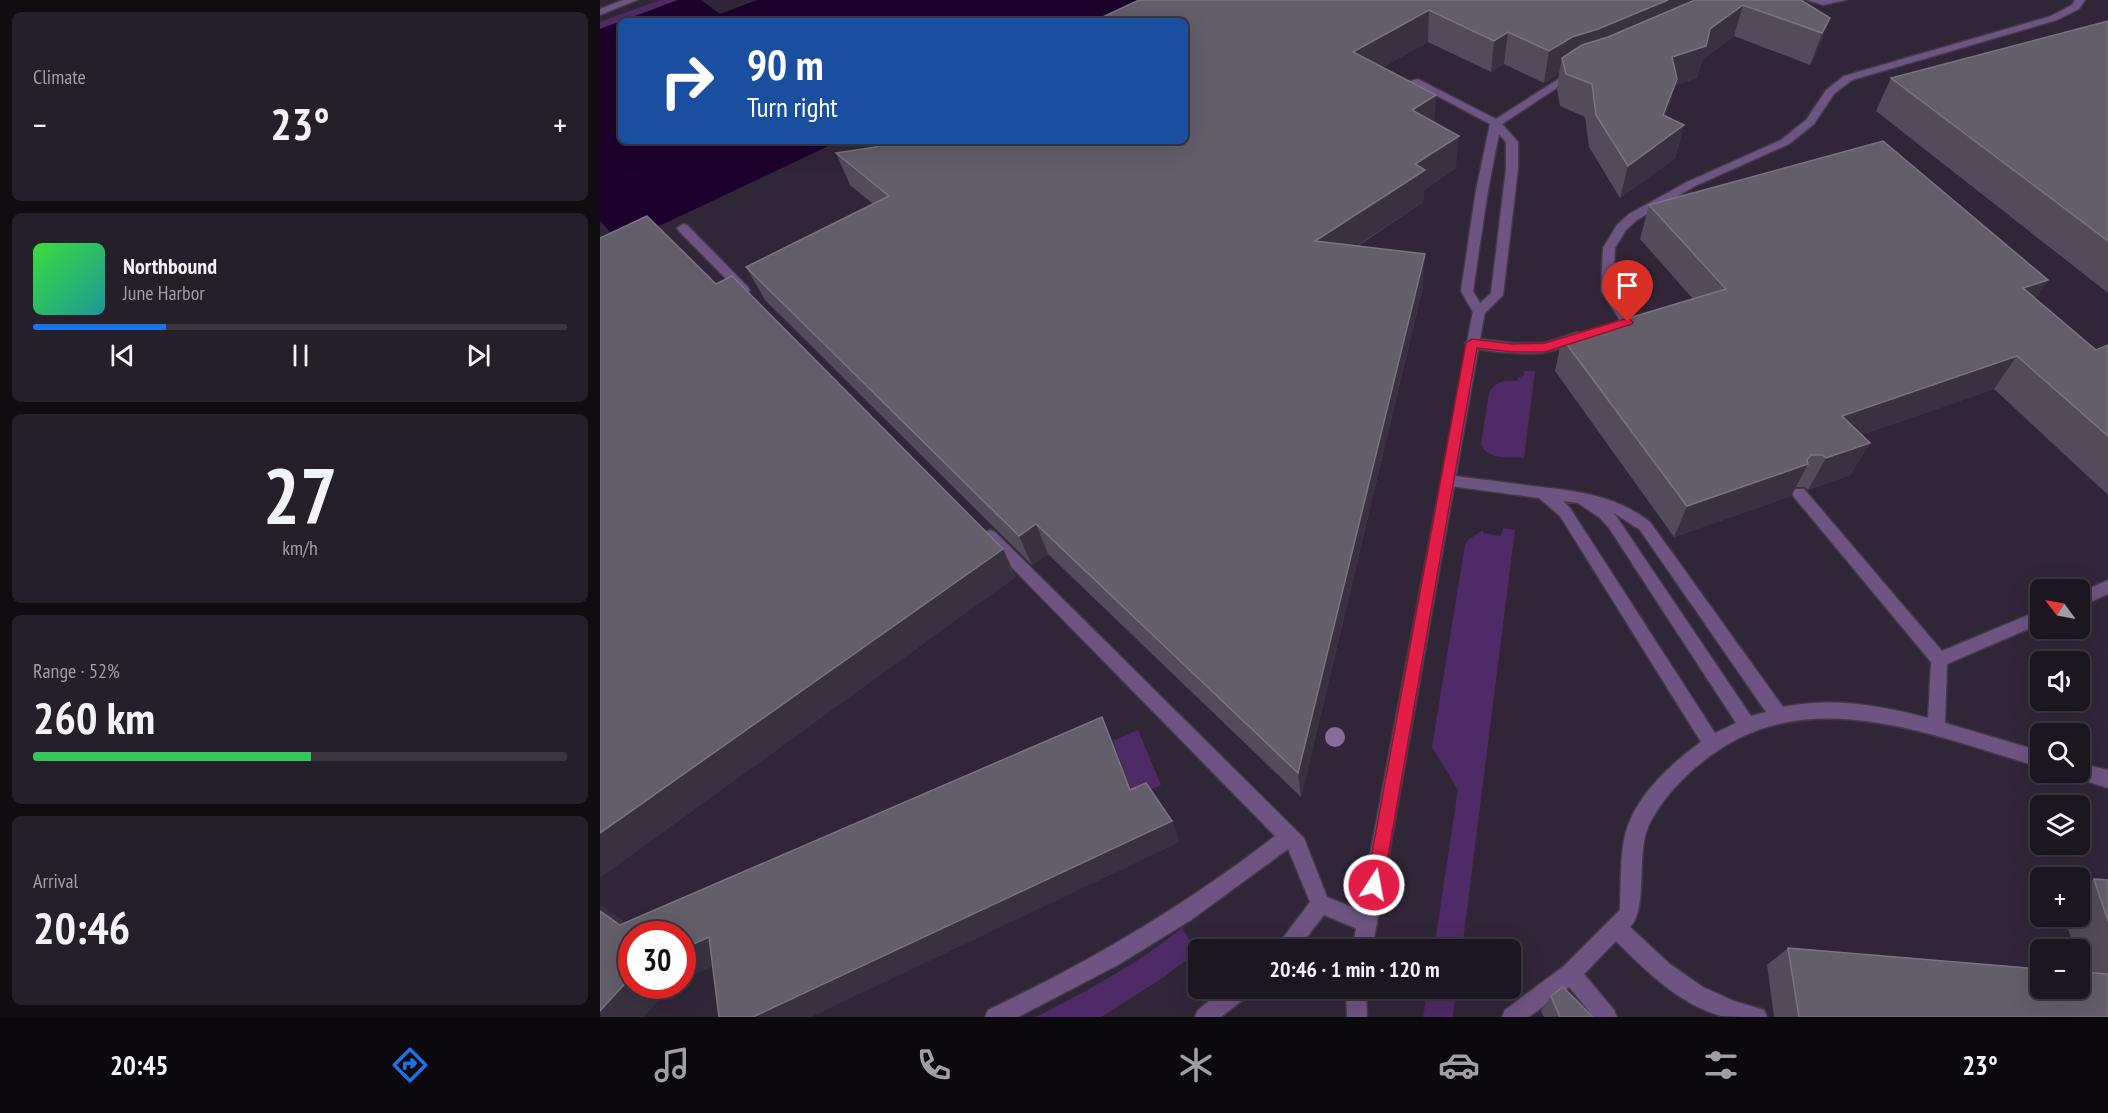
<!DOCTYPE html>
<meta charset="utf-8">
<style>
body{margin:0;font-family:"PT Sans Narrow",sans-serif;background:#251f29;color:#f1f3f6;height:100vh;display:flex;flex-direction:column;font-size:22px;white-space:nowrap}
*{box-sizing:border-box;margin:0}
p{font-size:20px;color:#a09fa5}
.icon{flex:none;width:33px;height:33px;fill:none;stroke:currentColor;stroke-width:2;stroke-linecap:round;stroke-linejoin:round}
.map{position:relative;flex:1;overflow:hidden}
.drawer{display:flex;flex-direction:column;gap:12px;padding:12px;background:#0f0c12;width:600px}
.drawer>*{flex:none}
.top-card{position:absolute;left:18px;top:18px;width:570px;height:126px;border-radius:9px;box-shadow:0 6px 24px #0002,0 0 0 2px #3a353e;background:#1a4fa0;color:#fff;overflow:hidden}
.needle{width:39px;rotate:302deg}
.tools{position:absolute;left:1430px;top:579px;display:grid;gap:12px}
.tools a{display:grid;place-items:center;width:60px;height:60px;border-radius:9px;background:#1c1620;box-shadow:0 6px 24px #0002,0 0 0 2px #3a353e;font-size:30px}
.speed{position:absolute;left:18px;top:921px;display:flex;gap:12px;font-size:30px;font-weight:700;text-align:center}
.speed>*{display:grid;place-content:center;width:78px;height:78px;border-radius:50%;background:#1c1620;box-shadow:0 6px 24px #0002,0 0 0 2px #3a353e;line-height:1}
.speed .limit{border:9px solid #d22;background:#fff;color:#111}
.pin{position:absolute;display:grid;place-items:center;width:51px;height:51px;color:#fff;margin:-62px -26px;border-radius:50% 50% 50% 0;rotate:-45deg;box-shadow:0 0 6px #0007}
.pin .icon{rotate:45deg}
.me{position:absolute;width:66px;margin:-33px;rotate:11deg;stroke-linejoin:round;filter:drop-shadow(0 0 4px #0008)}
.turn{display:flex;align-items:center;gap:21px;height:126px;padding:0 30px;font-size:27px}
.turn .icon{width:78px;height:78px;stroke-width:2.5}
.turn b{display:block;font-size:42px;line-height:51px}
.big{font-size:45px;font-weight:800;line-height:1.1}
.drawer .tile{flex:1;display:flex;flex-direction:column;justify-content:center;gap:9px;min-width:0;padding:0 21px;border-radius:9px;background:#251f29}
.drawer .dial{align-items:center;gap:0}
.dial b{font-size:78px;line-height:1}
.song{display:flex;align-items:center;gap:18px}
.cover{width:72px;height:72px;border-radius:9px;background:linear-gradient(135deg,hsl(120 70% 55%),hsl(180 70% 35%))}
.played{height:6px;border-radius:3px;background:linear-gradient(90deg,#1a73e8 25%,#3a353e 25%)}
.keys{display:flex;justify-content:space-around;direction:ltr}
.heat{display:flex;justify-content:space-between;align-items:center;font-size:33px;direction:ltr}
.charge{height:9px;border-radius:4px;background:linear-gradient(90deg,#34c759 52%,#3a353e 0)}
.trip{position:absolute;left:588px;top:939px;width:333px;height:60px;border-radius:9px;background:#1c1620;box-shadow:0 6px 24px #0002,0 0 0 2px #3a353e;font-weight:800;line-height:60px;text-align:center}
.menu{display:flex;height:96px;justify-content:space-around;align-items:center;background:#0b090d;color:#a09fa5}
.menu .icon{width:42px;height:42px}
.menu .on{color:#1a73e8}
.menu b{font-size:27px;color:#f1f3f6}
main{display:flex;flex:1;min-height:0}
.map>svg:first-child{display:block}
</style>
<main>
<section class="drawer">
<div class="tile"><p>Climate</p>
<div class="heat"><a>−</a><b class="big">23°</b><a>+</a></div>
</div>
<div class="tile">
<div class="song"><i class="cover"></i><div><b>Northbound</b><p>June Harbor</p></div></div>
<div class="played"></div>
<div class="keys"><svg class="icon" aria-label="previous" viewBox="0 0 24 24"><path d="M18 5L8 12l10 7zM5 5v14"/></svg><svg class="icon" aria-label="pause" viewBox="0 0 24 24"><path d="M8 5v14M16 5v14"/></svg><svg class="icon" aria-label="next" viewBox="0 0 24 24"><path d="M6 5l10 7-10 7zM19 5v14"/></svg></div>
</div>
<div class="tile dial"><b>27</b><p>km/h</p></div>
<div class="tile"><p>Range · 52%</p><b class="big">260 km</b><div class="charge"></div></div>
<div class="tile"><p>Arrival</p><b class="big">20:46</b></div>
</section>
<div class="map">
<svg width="1508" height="1017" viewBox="0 0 1508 1017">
<rect width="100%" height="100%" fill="#251d2a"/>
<path fill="#302638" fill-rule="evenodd" d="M0 0H1508V1017H0ZM21 21H585V141H21ZM1440 590H1479V628H1440ZM1440 662H1479V700H1440ZM1440 734H1479V772H1440ZM1440 806H1479V844H1440ZM1440 878H1479V916H1440ZM32 934H82V986H32ZM598 950H910V988H598ZM1440 950H1479V988H1440Z"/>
<path fill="#4e2b66" d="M60 0H78L0 29V22Z
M924 371H935L924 458C908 457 887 460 881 444L889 393C895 381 905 380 917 381L918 378 924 375Z
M903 528 915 530 862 949H834L858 790 832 747 865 545 869 539 883 530V533L901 536Z
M538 730 561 785 534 797 513 741Z
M582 928 597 952 564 977 501 1017H436C486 991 538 964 582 928Z
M828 988 856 989 853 1017H823Z"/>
<path fill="#1c002d" d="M78 0H101L120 14 157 0H583L538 21H21V141H239L21 244 0 221V29Z"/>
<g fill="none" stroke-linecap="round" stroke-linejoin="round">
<defs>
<path id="service" d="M23 0H37L0 15V9Z
M1207 0H1246L1223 5Z
M1475 0H1485L1479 9 1457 20 1252 80 1234 94 1214 124 1189 144 1095 186 1037 220 1026 230 1015 248 1013 291 1034 322 1033 325H1023L1003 294 1001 291 1003 248 1017 225 1029 214 1087 182 1181 140 1206 120 1226 90 1244 76 1451 16 1472 5Z
M974 69 978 70V74L902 124 918 142V169L903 295 884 314H874L861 291 876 190 890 124 809 81 818 79 896 119ZM899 134 906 142V169L891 293 880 303 873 291 888 190Z
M83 224 87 225 148 287 150 290 148 293H140L79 231 77 228Z
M978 332 985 337 983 340C971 344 959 349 947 352 934 355 873 353 865 343L872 338 913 343H944Z
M848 475C876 479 904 482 932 486 975 491 1014 494 1050 522L1183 707C1233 697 1279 705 1328 718L1331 662 1194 497 1192 493 1194 489H1204L1342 651 1440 610V624L1347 664 1345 723 1440 751V767C1335 737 1210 681 1110 756 1087 773 1066 794 1052 819 1033 850 1050 907 1030 927L1071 965 1103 987 1134 1001 1164 1010 1167 1017C1153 1017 1135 1017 1121 1016 1079 1004 1046 971 1016 941L984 974 1014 1010 1017 1017H994L969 987 929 1017H902L905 1010 964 966 1020 910C1021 887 1020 862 1024 840 1032 799 1069 765 1101 742L960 516 939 498 843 485 841 481 843 477ZM963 501 978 503 1000 518 1009 528 1136 723 1115 733 970 508ZM1014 513 1040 530 1166 712 1151 716Z
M390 530 395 532 704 838 727 897 774 916 777 923 774 930 767 933 724 915 697 950H674L710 902 688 849 591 920 518 965 418 1017H385L388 1010C490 962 586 905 675 836L385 540 382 536 385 532Z
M1508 580V594L1479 607V593Z
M1479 763 1508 770V788L1473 777 1471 772H1479Z
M625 988H652L649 995 621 1017H595L598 1010Z"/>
<path id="minor" d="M879 307 885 311 772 950H752L873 311Z
M746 988H766L767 1017H747Z"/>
</defs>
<use href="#service" stroke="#423a47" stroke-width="3"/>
<use href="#minor" stroke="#423a47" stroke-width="3"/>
<use href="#service" fill="#6e5482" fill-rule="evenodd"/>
<use href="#minor" fill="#6e5482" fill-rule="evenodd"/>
</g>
<circle fill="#886d9c" cx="735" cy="737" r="10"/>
<path fill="#534b59" d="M539 0H1201L1230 18 1218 49 1210 65 1134 36 1102 60 1097 78 1075 85 1066 117 1084 125 1075 158 1020 198 989 147 985 117 960 106 957 90 959 73 944 83 904 64 891 72 828 42 783 67 834 122 856 168 824 190 823 202 758 246 823 286 701 797 448 554 432 565 165 300 146 267 273 204 250 185 236 153 585 141Z
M1508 21V293L1276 111 1291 78Z
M1049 205 1448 280 1435 299 1496 350 1508 345V495L1394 389 1261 435 1270 443 1250 475 1208 490 1204 487H1196L1191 496 1074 537 955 371 962 338 1093 299 1040 239Z
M1494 879 1508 880V1017H1174L1167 965 1188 948 1482 972 1479 962V950H1475L1464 916H1479V887Z
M951 996 993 1017H944L941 1011Z"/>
<path fill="#39313f" d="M1068 0H1115L962 58 959 73 944 83 949 51 972 37Z
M1143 5 1134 36 1102 60 1097 78 1075 85 1068 111 1055 146 1084 125 1075 158 1020 198 1028 166 1072 57Z
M829 10 828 42 753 84V52Z
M1230 18 1218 49 1210 65 1222 33Z
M908 32 904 64 891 72 894 41Z
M836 95 834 127 812 110Z
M859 136 856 168 824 190 823 202 716 273 715 241 815 164Z
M825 254 823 286 701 797 698 773Z
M1448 280 1425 314 1423 288Z
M1417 356 1394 389 1224 448 1242 416Z
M1270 443 1250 475 1208 490 1226 458Z
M1211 455 1206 465 1208 464 1191 496 1074 537 1087 506 1207 460Z
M436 524 448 554 432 565 419 536Z
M403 549 416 577 0 878V833Z
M502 717 513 741 540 812 530 790Z
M572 821 580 842 211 1017H153Z
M0 905 43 934 20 925 0 911Z
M109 937 140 954 82 980V949Z
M32 976V986H71L44 1017H0V1011Z"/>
<path fill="#645d6a" stroke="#7b7480" stroke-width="1.5" d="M539 0H1068L998 29 972 37 949 51 908 32 894 41 829 10 753 52 836 95 812 110 859 136 815 164 825 170 715 241 825 254 698 773 436 524 419 536 146 267 289 196 236 153 276 147 284 141H585V21H494Z
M1095 0H1201L1230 18 1222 33 1143 5 1110 29 1106 46 1072 57 1077 79 1063 115 1084 125 1028 166 996 115 992 84 966 74 962 58 982 45 1008 37Z
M1508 21V241L1291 78Z
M1283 141 1448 280 1423 288 1496 350 1508 345V436L1417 356 1242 416 1270 443 1226 458 1222 455H1211L1207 460 1208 464 1087 506 962 338 1126 289 1049 205Z
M47 216 116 284 132 276 403 549 0 833V238Z
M502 717 530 790 546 783 572 821 153 1017H119L109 937 82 949V934H32V976L0 1011V911L20 925Z
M1494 879 1508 880V921Z
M1188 948 1440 969V988H1479V972L1508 974V1017H1199Z
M963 987 993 1017H960L951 996Z"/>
<path fill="#e11d48" stroke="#92132f" stroke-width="1.5" d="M1028 318 1033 322 1032 324 945 352H913L877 348 783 885 781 891 774 894 768 891 766 885 866 343 872 339 913 344 945 343Z"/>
</svg>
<div class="tools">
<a><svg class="needle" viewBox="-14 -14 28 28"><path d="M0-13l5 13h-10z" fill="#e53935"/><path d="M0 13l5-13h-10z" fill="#a09fa5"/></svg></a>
<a><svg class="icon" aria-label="sound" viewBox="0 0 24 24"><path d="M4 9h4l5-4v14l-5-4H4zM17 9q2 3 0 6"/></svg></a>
<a><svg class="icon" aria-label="search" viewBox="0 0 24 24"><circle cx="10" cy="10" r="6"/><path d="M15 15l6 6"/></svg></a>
<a><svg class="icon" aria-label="layers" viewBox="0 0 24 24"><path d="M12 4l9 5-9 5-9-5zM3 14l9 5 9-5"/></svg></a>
<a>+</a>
<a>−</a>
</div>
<div class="speed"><div class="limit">30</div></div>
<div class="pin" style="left:1028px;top:322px;background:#d93025"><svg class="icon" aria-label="arrive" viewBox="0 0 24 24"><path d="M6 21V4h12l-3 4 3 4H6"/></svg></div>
<svg class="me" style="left:774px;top:885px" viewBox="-20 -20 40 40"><circle r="17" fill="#e11d48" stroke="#fff" stroke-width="3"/><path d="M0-11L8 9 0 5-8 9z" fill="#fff"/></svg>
<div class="trip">20:46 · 1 min · 120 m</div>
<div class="top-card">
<div class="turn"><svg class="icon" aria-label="right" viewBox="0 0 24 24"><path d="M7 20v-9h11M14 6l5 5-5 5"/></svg><div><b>90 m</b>Turn right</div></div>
</div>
</div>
</main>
<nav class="menu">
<b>20:45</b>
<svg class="icon on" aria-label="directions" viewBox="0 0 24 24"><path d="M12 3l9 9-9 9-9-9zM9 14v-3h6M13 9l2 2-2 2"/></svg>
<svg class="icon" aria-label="music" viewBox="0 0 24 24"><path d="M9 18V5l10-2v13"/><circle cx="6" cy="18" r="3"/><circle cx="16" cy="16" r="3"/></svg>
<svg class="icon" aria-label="phone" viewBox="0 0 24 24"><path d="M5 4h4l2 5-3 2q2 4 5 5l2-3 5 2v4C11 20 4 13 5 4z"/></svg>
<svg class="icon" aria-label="climate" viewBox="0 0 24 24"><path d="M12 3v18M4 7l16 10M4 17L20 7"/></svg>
<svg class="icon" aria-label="car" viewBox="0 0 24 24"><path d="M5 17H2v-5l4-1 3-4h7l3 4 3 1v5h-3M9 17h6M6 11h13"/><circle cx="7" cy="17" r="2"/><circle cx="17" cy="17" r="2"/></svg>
<svg class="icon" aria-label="filters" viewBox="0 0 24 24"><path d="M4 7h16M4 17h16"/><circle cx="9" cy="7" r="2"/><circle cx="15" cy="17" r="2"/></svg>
<b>23°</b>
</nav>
